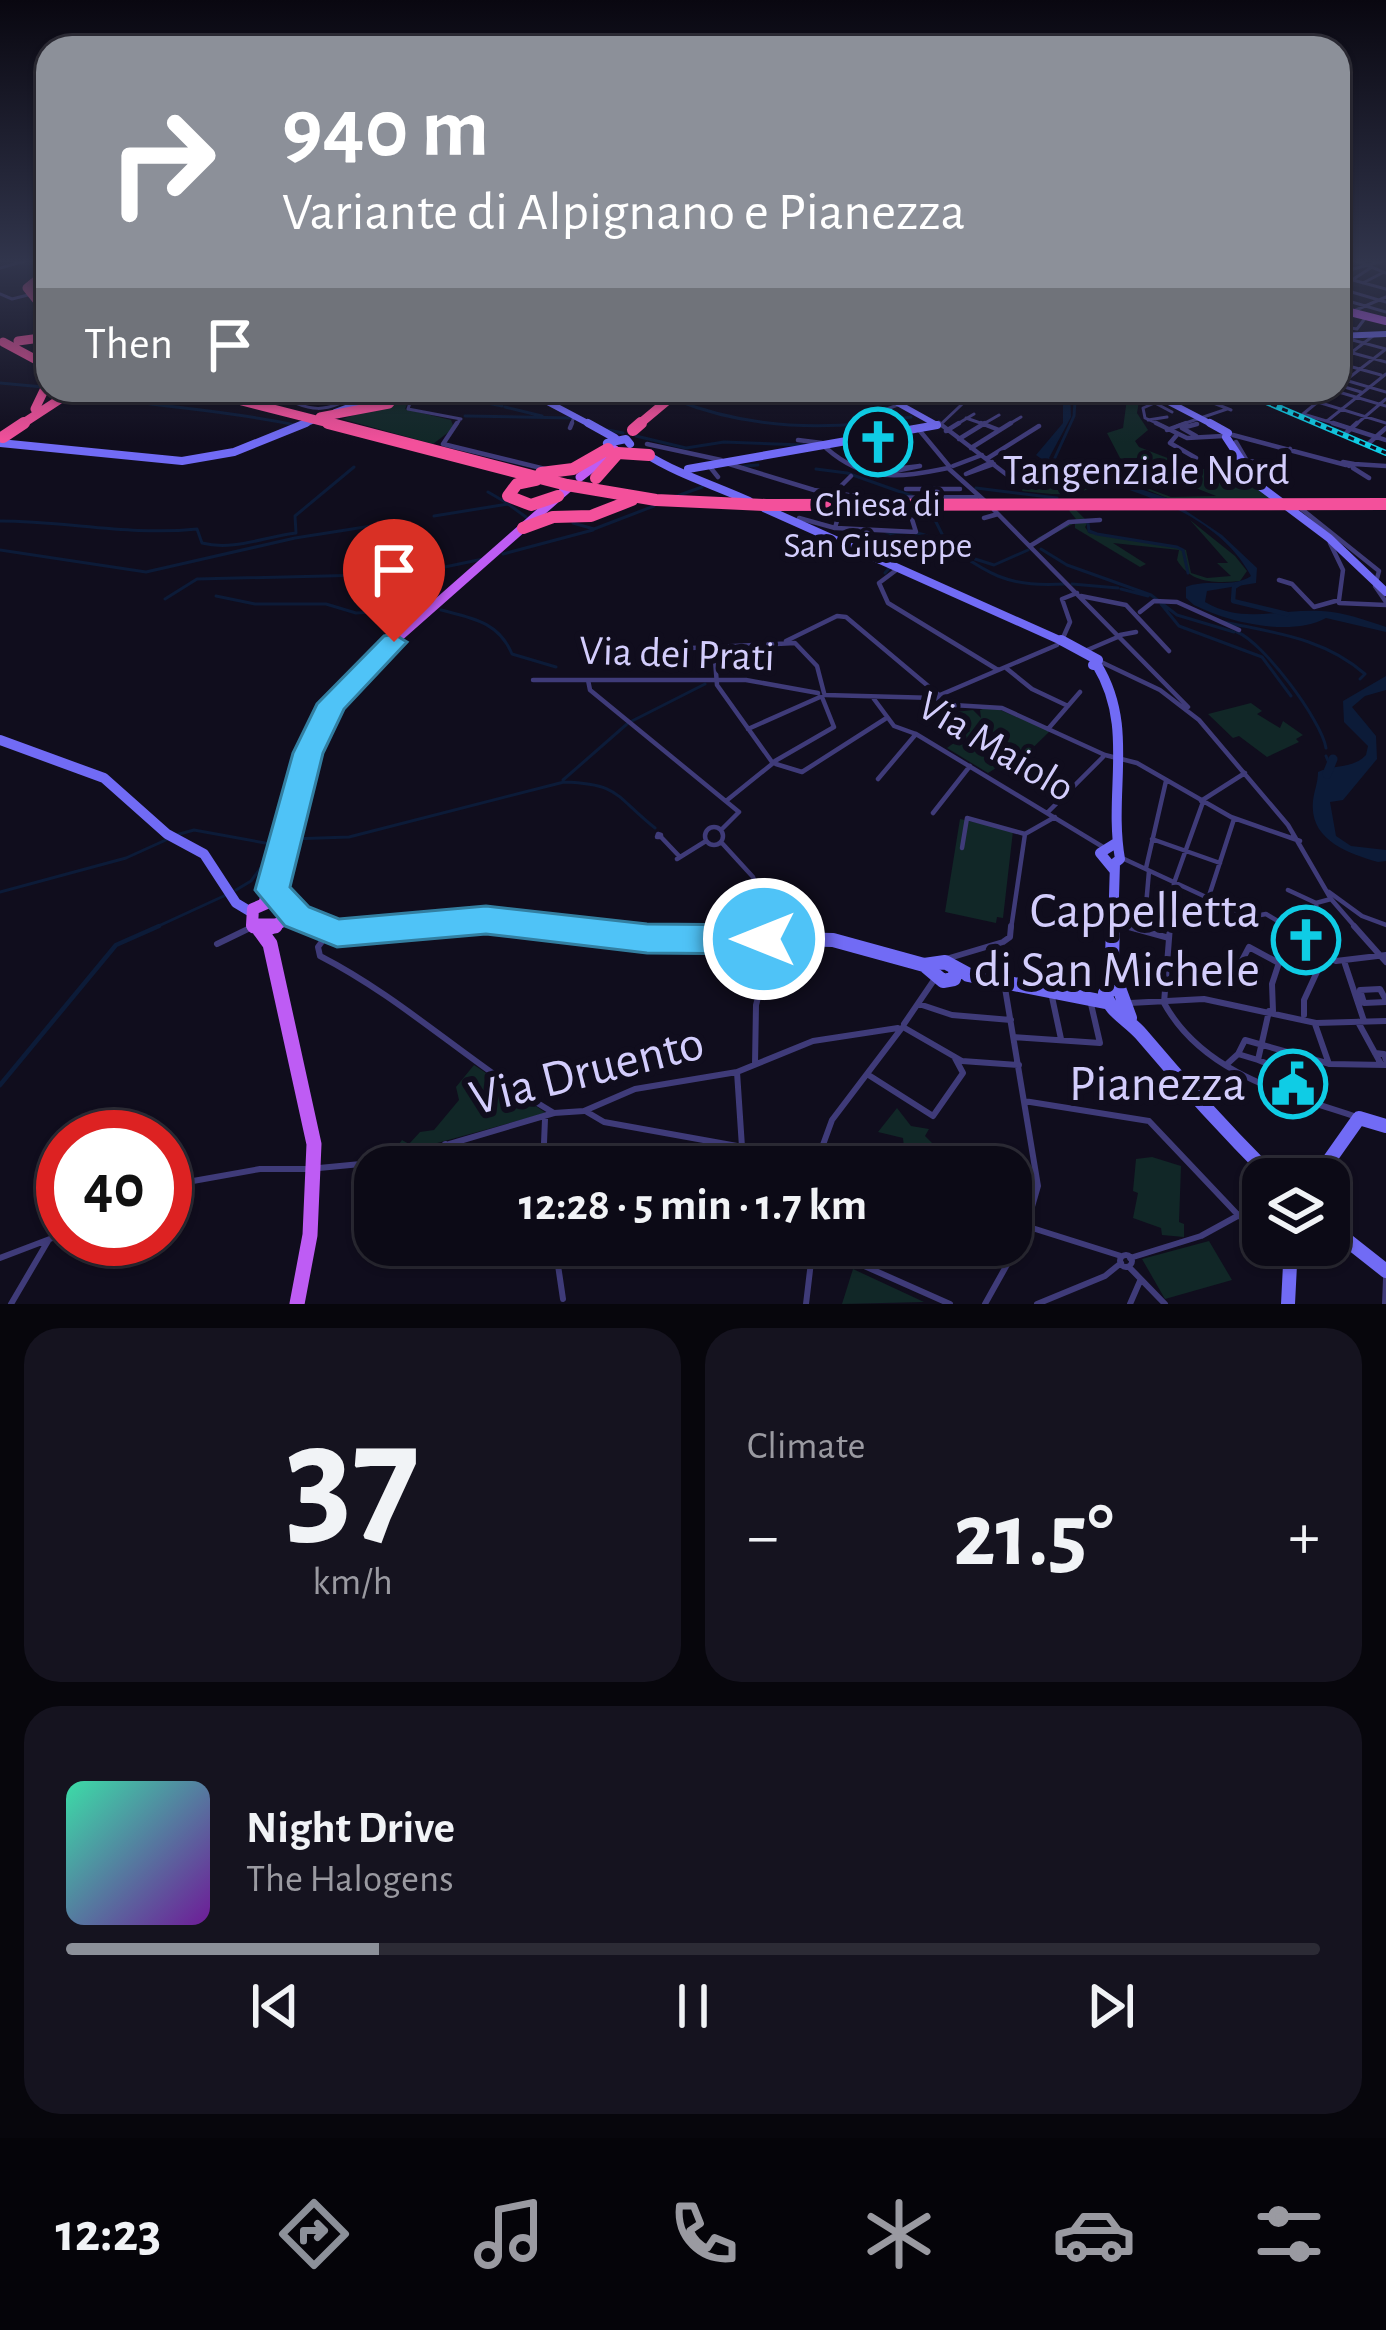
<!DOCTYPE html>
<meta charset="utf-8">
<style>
body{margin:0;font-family:"Alegreya Sans",sans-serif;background:#15131f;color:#f1f3f6;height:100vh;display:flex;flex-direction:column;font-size:45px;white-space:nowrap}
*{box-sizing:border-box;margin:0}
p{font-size:39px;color:#9a9aa1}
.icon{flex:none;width:66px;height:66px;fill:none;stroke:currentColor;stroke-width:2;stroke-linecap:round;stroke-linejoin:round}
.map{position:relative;height:1304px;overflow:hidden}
.drawer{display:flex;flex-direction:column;gap:24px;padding:24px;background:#07060c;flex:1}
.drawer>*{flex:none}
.hud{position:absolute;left:36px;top:36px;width:1314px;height:366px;border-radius:36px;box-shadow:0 3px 9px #0004,0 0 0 3px #2c2b35;background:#8c9099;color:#fff;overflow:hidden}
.fabs{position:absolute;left:1242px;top:1158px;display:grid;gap:24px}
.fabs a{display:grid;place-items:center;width:108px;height:108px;border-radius:24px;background:#0c0a16;box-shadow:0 3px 9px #0004,0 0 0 3px #2c2b35;font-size:60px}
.speed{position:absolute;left:36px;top:1110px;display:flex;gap:24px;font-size:60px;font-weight:700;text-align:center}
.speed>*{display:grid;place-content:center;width:156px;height:156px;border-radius:50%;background:#0c0a16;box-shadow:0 3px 9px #0004,0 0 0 3px #2c2b35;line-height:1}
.speed .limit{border:18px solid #d22;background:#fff;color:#111}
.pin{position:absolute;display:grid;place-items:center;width:102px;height:102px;color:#fff;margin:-123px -51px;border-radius:50% 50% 50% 0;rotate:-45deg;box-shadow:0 0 12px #0007}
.pin .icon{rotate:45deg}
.me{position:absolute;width:132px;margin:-66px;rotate:270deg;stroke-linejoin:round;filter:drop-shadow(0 0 9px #0008)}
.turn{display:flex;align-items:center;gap:42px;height:252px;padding:0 48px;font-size:54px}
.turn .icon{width:156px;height:156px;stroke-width:2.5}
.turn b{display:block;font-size:84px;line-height:102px}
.then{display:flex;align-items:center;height:114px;padding:0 48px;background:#0003;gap:24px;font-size:45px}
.big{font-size:90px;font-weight:700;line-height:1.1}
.drawer .widget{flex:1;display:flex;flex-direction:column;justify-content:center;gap:18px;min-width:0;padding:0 42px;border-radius:36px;background:#15131f}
.drawer .dial{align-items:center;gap:0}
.dial b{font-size:156px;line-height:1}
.song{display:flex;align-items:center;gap:36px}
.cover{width:144px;height:144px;border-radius:18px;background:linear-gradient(135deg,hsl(160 70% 55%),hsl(280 70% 35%))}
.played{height:12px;border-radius:6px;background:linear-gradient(90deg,#8c9099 25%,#2c2b35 25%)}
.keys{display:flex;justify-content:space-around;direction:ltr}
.heat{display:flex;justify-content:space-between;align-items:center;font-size:66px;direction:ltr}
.drawer .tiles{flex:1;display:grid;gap:24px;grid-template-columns:1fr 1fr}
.widget:last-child{grid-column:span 2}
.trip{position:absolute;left:354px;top:1146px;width:678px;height:120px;border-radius:36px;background:#0c0a16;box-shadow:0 3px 9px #0004,0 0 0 3px #2c2b35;font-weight:700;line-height:120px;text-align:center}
.menu{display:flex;height:192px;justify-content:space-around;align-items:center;background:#050409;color:#9a9aa1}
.menu .icon{width:84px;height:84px}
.menu .active{color:#8c9099}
.menu b{font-size:54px;color:#f1f3f6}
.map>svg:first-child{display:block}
</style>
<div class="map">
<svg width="1386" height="1304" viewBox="0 0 1386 1304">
<rect width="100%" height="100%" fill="#100d1d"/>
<path fill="#112727" d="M1114 390H1126L1139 401 1137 413 1148 430 1135 441 1139 447 1196 469H1240L1273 499 1172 500 1113 476 1070 465 1077 462 1171 497 1216 496 1120 458 1107 433 1123 428 1127 399Z
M403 392 411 395 405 409 451 420 454 428 433 444 342 419 381 407Z
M1030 461 1096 484C1076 500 1047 493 1022 491L1025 483 1010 473Z
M1066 507H1073L1088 522 1085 527 1089 533 1177 547 1186 550 1191 573 1207 578 1231 576 1217 563H1228L1190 520 1235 556 1247 571 1240 581C1215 583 1191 584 1177 560L1179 550 1113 543 1146 564 1140 567 1075 528V523L1040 541 1037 538 1076 519Z
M1251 703 1262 711 1257 714 1280 728 1283 721 1303 735 1296 739 1299 742 1267 757 1239 736 1233 738 1208 714Z
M991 706 1050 731 1008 772 996 768 988 773 947 748 970 731 955 712 973 710 981 718 980 710Z
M960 819 1013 831 1003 918 997 917 996 923 945 912Z
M474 1065 546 1113 390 1156 402 1140 409 1144 420 1132 434 1130 459 1100 456 1087Z
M897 1108 911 1126 929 1129 925 1136 951 1162 944 1167H906L903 1138 878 1132Z
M1152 1157 1181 1166 1179 1222 1184 1224V1237L1162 1235 1161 1228 1133 1218 1138 1193 1133 1191 1136 1159Z
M1209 1241 1232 1280 1165 1299 1142 1259Z
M853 1269 924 1302 842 1304Z"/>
<path fill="#0c1b38" d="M1063 390H1070L1071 417 1049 458 1167 498 1222 535 1257 568 1256 583 1207 591 1205 602C1244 625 1280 608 1322 611 1344 612 1365 620 1386 627V632L1326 618C1291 637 1230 623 1194 605L1186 598V587C1207 578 1232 589 1251 576 1213 505 1119 488 1050 465L1036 455 1063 423Z
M1386 676V690L1365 696 1352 707 1376 736 1377 759 1343 800 1330 802 1336 836 1351 846 1386 850V861L1378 862C1348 853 1309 840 1313 801 1314 791 1318 783 1318 772 1335 764 1353 769 1366 755L1368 746 1344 722 1343 701Z"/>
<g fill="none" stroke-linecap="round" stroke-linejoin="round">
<path stroke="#0c1b38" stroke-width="3" d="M0 383 43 387
M74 392C148 407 222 409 295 425
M444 394 502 406 480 390
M676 400C751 430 833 431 911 417
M505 407 542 416
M465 416 571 418
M608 430 623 433
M636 436 686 448 724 442 804 445
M1053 462 1074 416 1075 402 1069 397
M744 466 758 465
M816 469 847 473 912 496
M976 488 1057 498
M488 492 507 503
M677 496 702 487
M931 512 943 536
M434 516 508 504 526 517
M0 521C66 521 131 536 197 529L202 543C233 551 264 537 296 533L295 516 354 467
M573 523 594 529 654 506
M1088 523 1089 531 1097 534 1177 547 1183 550 1188 573
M866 549V542C931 513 948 555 998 576 1020 585 1042 585 1065 584
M1041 549 1067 565 1151 595 1177 615 1234 632
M0 550 146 572 295 538 384 524
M503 554 593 530
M975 559 994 565 1028 550
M885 573 890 567
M411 574 483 559
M1072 584 1118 588
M1121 589 1148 596
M216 596 255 604H326L356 613 409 610
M165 599 197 579 408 574
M1161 604 1179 626 1262 657 1291 696
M441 610C472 618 499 622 512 654L556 667
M411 611 426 607
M1224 622C1275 633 1324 638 1365 674L1360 679
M1237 632C1263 642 1322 721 1326 748
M632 721 705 684
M1326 756 1329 763
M563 780 627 724
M176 835 194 830 276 845
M291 839 349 837 564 782C620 784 614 795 655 828
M236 890 251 881 278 845
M0 892 126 858 168 839
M152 929 226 895"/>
<path stroke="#0c1b38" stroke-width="4.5" d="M0 1085 116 945 159 926"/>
<path stroke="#0c1b38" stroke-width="4.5" d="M1239 584 1234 587 1233 601 1287 614"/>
<path stroke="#0c1b38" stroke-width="9" d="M1327 774 1333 759"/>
<path stroke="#3f3b79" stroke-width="3" d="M1357 261 1386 273
M1338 263 1344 262
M0 268 25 261
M1338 273 1383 261
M1338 276 1386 289
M1352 280 1372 267
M1363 283 1384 272
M1338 288 1386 302
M0 294 12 299 48 290
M1338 298 1386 312
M1338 325 1349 313 1386 297
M1338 326 1357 329 1366 317
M1345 338 1386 349
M1338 349 1386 362
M1339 362 1373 336
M1338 363 1381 375
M1338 378 1386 392
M1346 380 1386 349
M1338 385 1361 392
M269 390C314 414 322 415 366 390
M892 390 945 400
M913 390H927
M992 390 1000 394
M1196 390 1222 400 1214 403
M1279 390 1386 423
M1332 390 1386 406
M403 391 413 394 408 409 461 419
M1191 394 1231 410
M148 395 156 390
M1260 397 1270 390
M1222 400 1240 393 1233 390
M1159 401 1143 408 1145 418 1163 426
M1155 403 1172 412
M1281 405 1301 390
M887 409 938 390
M1303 414 1343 426
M1303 414 1331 391
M966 418 989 426
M1148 420 1167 417
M1327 421 1386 374
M455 426 459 421
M571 426 574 416
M939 426 977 390
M954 426 974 414
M980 426 999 415
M1006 426 1021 417
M1177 426 1227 409
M1188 426 1197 424
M1354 426 1386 399"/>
<path stroke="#3f3b79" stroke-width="4.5" d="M457 423 443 444 545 469
M939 423 1019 484
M981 423 999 430
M1156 423 1187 438 1223 436
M1333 423 1386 440
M570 428 572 423
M1167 430 1186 423
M920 431 949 466
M946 431 959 423
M1346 433 1357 423
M1233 435 1346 465
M1176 436 1170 443 1196 458
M1196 436 1182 428 1197 424
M959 439 985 423
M798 440 822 443
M1236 442 1247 461 1277 463 1290 449
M1369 443 1386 428
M647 444 721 460
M826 448C866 483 899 478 948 468
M971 448 1011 423
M988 458 1039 426
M992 462 966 474 994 464
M1343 462 1354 464 1349 466Z
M729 464 814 490 869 498 977 497
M1354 464 1386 466
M953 466 982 455
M710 467 718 477
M948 468 986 502
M1353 468 1369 478
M877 471 920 466 880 474
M906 489H960
M834 493 851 476
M1299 507 1379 571 1375 586 1386 602
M994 510 1188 707
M911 517H924
M799 518 835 528 838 517 891 516 903 510
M984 518 998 514
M836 528 916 532 911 516
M1030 546 1069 522 1100 520
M895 571 879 583 888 603 998 670
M1279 580 1292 584 1314 607 1339 600 1343 570 1330 543
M1081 596 1126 605 1169 651
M1339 603 1386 605
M1140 612 1154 601 1177 602 1239 630
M1120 635 1136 632
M1062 640 1070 622 1062 599 1077 593
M786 641 837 616 846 617 940 696
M667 649 714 647
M1085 651 1120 636
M1099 661 1160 690 1199 720 1288 825 1331 899 1357 929
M1006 668 1032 689 1068 706
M533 680H746L818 693
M588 680 590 690 739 812 721 830
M825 695 935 698 953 705 1002 708 1105 755 1137 763 1231 817 1300 841
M940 695 1057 645
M874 699 894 726 916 734 1103 847
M748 729 820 697
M1048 729 1080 692
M775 761 834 727 822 697
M772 762 717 685 714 647 795 643 817 666 824 693
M776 764 802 772 885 719
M878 779 916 734
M726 801 772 764
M1201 801 1245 773
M1048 812 1103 757
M933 813 970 766
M705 836a9 9 0 1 1 18 0a9 9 0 1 1-18 0Z
M658 834 661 835V837H657Z
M661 837 680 857
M1152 839 1220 863
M721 842 753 877 773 929
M962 848 967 818 1025 834
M1122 858 1249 917 1266 914 1291 929
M677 859 706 841
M1146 868 1166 781
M1288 890 1316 903
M1329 892 1362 916 1386 925
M1208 899 1234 819
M1129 927 1135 929
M1011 929 1025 834 1055 817
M1144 929 1149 871
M1170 929 1174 883 1203 802
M1319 929 1316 903 1331 899"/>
<path stroke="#3f3b79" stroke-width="6" d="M772 926 774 930
M1170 926 1164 1003C1203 1074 1285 1093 1357 1117
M1354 926 1386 962
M1129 927 1169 938
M1144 931V926
M329 932 318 947 320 956C404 999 472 1066 554 1113
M1290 940 1336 961 1386 955
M217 944 250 928
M946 959 1003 942 1010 937 1011 926
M1345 964 1364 1021
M1236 972 1249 947 1277 962
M1005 988 1038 1186 1027 1224
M1052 997 1061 1039
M1386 1000 1380 989 1360 990 1364 1003 1386 1002
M1130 1003 1204 999 1316 1023 1386 1021
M919 1004 952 1015 1011 1020
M1273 1011 1272 984 1291 926
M1304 1015V1000L1322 961 1318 926
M1358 1022 1381 1064
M904 1024 934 980
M1315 1024 1329 1064
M903 1027 962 1061 1019 1065
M1014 1037 1100 1043 1091 1004
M1375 1053 1384 1054 1386 1060
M1238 1054 1245 1040 1330 1064 1386 1065
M1258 1060 1278 1068 1273 1088
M755 1064 756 1005 772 946
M1226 1065 1238 1054 1258 1060 1269 1011
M737 1072 742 1147
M867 1074 933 1116 963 1073 955 1058
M1024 1101 1149 1121 1239 1216
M587 1112 604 1122 809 1159
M445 1144 452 1167
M825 1163 851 1167
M543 1167 545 1119
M803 1167 820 1153 832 1120 901 1029
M319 1168 392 1161 554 1113 584 1111 635 1089 737 1072 813 1041 898 1028
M165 1186 260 1169H308
M1018 1221 1033 1181
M1029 1227 1121 1256
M1011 1233 1015 1247
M555 1245 563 1299
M817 1245 950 1304
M1120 1261a6 6 0 1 1 12 0a6 6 0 1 1-12 0Z
M0 1258 63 1234
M1130 1258 1201 1236 1263 1202
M1129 1267 1165 1304
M11 1304 48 1241
M806 1304 813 1245
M985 1304 1028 1227 1021 1221 1011 1228
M1037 1304 1105 1276 1121 1263
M1130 1304 1140 1281
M1385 1304 1386 1279"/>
<path stroke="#716bf5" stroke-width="6" d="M1338 336 1386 334
M525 390 593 426
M874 390 937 425
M1129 390 1158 400 1196 390
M1165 400 1215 426
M335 412 386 393
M299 426 320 418
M929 426 937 425"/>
<path stroke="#716bf5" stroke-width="8" d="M588 423 615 438
M1210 423 1228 433
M1226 437 1257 484 1329 538 1386 592
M0 443 182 461 234 452 306 423
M613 448 607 443 626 439 630 444
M646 454C677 474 714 485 749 501
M688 469 937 425
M764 508 1066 643"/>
<path stroke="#716bf5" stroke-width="10" d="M1061 640 1098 660 1093 665
M1097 665C1135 727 1108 791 1120 859L1115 863 1113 929
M0 740 104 778 167 834 204 854 236 903 251 912
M1114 870 1100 853 1116 843
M290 910 328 929
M388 929 486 920 563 929"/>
<path stroke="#716bf5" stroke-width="14" d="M322 926 337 933 422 926
M536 926 647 938 763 939
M765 938a9 9 0 1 1 18 0a9 9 0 1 1-18 0Z
M784 939 833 940 924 965 945 962 969 975
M924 965 943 981 954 979 956 969
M968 975 1105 1002
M1116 980 1130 1018
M1111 990 1113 926
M1105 993C1109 1011 1129 1020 1141 1034 1184 1085 1227 1132 1274 1179
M1316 1179 1359 1118 1386 1126
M1329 1226 1386 1271
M1288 1304 1291 1245"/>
<path stroke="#be5cf4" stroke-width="8" d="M1338 309 1386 321"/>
<path stroke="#be5cf4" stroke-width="9" d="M580 477 615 450
M392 643 569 487"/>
<path stroke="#be5cf4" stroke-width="12" d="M265 901 272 890 308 753 331 704 396 640
M267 929 252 925 253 909 276 899 289 906 287 918 270 929"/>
<path stroke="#be5cf4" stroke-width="15" d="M254 926H275
M259 929 270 944 314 1144 310 1235 297 1304"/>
<path stroke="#f3509b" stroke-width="9" d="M48 271 27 288 48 314
M18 341 48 337
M3 342 44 364 48 382 35 409
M199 390 340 426
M320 417 389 404 395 397
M19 426 74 390
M637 426 680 390"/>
<path stroke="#f3509b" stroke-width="12" d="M328 423 567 485 656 500 766 505 1386 504
M633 430 641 423
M3 437 24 423
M541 473 573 469 608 449
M596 478 618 453 649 455
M536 480 517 484 508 496 531 505 558 496
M523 528 553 517 591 516 632 500"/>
<defs>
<path id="rail" d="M1238 390 1386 453"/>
</defs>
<use href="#rail" stroke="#0fcce5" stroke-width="6"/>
<use href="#rail" stroke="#100d1d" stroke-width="3" stroke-dasharray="6" stroke-linecap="butt"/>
</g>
<linearGradient id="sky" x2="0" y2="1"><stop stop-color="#090710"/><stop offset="0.59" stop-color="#31354c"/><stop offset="1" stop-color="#31354c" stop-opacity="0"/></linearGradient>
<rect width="1386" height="443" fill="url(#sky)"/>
<path fill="#4fc3f7" stroke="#337fa1" stroke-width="3" d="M394 634 407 642 344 709 323 753 290 887 309 907 339 919 486 906 647 924 764 925 776 929 781 939 776 949 764 954 647 953 486 934 337 947 285 926 255 890 293 753 317 704 384 636Z"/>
<defs>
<symbol id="church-ring" viewBox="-11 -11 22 22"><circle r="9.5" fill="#100d1d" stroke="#0fcce5" stroke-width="1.5"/><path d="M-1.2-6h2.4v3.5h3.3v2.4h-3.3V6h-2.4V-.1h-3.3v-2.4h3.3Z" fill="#0fcce5"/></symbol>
<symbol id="civic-ring" viewBox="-11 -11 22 22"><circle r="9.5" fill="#100d1d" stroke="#0fcce5" stroke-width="1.5"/><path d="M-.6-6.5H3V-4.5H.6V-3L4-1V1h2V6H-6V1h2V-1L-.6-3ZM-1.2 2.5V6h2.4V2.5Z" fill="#0fcce5"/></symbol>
</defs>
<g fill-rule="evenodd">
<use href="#church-ring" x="840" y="404" width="76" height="76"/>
<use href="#church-ring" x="1268" y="902" width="76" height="76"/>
<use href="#civic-ring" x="1255" y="1046" width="76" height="76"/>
</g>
<g text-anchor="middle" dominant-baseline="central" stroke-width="12" stroke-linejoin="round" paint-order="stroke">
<g font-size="36" fill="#d3cdfc" stroke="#100d1d">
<text x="878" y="505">Chiesa di<tspan x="878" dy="41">San Giuseppe</tspan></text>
</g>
<g font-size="42" fill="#d3cdfc" stroke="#100d1d">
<text x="1146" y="471">Tangenziale Nord</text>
<text transform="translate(677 654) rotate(2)">Via dei Prati</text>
<text transform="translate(996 747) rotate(31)">Via Maiolo</text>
</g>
<g font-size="51" fill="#d3cdfc" stroke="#100d1d" text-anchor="end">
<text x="1260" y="911">Cappelletta<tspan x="1260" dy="59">di San Michele</tspan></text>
<text x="1246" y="1084">Pianezza</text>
</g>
<g font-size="51" fill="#d3cdfc" stroke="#100d1d">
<text transform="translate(587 1071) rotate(-14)">Via Druento</text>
</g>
</g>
</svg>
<div class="fabs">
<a><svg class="icon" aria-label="layers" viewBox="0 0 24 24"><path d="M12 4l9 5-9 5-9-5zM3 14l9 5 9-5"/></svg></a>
</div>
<div class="speed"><div class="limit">40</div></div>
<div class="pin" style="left:394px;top:642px;background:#d93025"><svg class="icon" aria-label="arrive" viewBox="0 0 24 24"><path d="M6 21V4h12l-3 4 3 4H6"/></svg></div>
<svg class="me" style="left:764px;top:939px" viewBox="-20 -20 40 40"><circle r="17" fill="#4fc3f7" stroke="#fff" stroke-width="3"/><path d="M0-11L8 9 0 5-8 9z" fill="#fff"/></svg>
<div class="trip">12:28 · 5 min · 1.7 km</div>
<div class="hud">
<div class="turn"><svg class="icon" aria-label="right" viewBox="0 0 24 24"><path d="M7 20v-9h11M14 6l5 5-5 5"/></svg><div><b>940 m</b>Variante di Alpignano e Pianezza</div></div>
<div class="then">Then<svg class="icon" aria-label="arrive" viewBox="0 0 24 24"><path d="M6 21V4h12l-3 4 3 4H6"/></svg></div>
</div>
</div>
<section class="drawer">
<div class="tiles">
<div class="widget dial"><b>37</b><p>km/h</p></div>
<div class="widget"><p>Climate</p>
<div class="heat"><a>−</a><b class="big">21.5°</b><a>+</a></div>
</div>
<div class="widget">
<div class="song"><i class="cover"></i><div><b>Night Drive</b><p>The Halogens</p></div></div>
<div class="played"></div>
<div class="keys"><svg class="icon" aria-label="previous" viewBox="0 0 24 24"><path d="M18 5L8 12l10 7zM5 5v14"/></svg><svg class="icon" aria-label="pause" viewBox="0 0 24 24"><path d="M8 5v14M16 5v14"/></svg><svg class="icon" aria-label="next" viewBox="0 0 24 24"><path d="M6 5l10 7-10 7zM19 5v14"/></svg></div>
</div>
</div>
</section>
<nav class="menu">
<b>12:23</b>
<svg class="icon active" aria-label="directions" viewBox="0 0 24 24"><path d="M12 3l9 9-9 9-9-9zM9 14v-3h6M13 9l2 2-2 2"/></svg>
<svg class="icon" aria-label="music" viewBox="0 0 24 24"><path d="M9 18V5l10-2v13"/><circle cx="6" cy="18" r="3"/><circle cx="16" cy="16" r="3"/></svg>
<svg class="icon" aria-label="phone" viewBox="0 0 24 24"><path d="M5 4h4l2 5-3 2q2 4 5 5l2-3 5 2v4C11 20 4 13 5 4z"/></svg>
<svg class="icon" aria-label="climate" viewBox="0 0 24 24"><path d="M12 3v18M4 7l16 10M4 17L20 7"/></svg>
<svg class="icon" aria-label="car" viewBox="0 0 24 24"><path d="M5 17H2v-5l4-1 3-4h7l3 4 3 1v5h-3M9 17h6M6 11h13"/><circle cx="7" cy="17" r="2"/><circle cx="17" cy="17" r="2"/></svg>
<svg class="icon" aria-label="filters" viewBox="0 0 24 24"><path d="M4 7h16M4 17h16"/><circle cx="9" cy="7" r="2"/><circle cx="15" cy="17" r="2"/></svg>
</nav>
